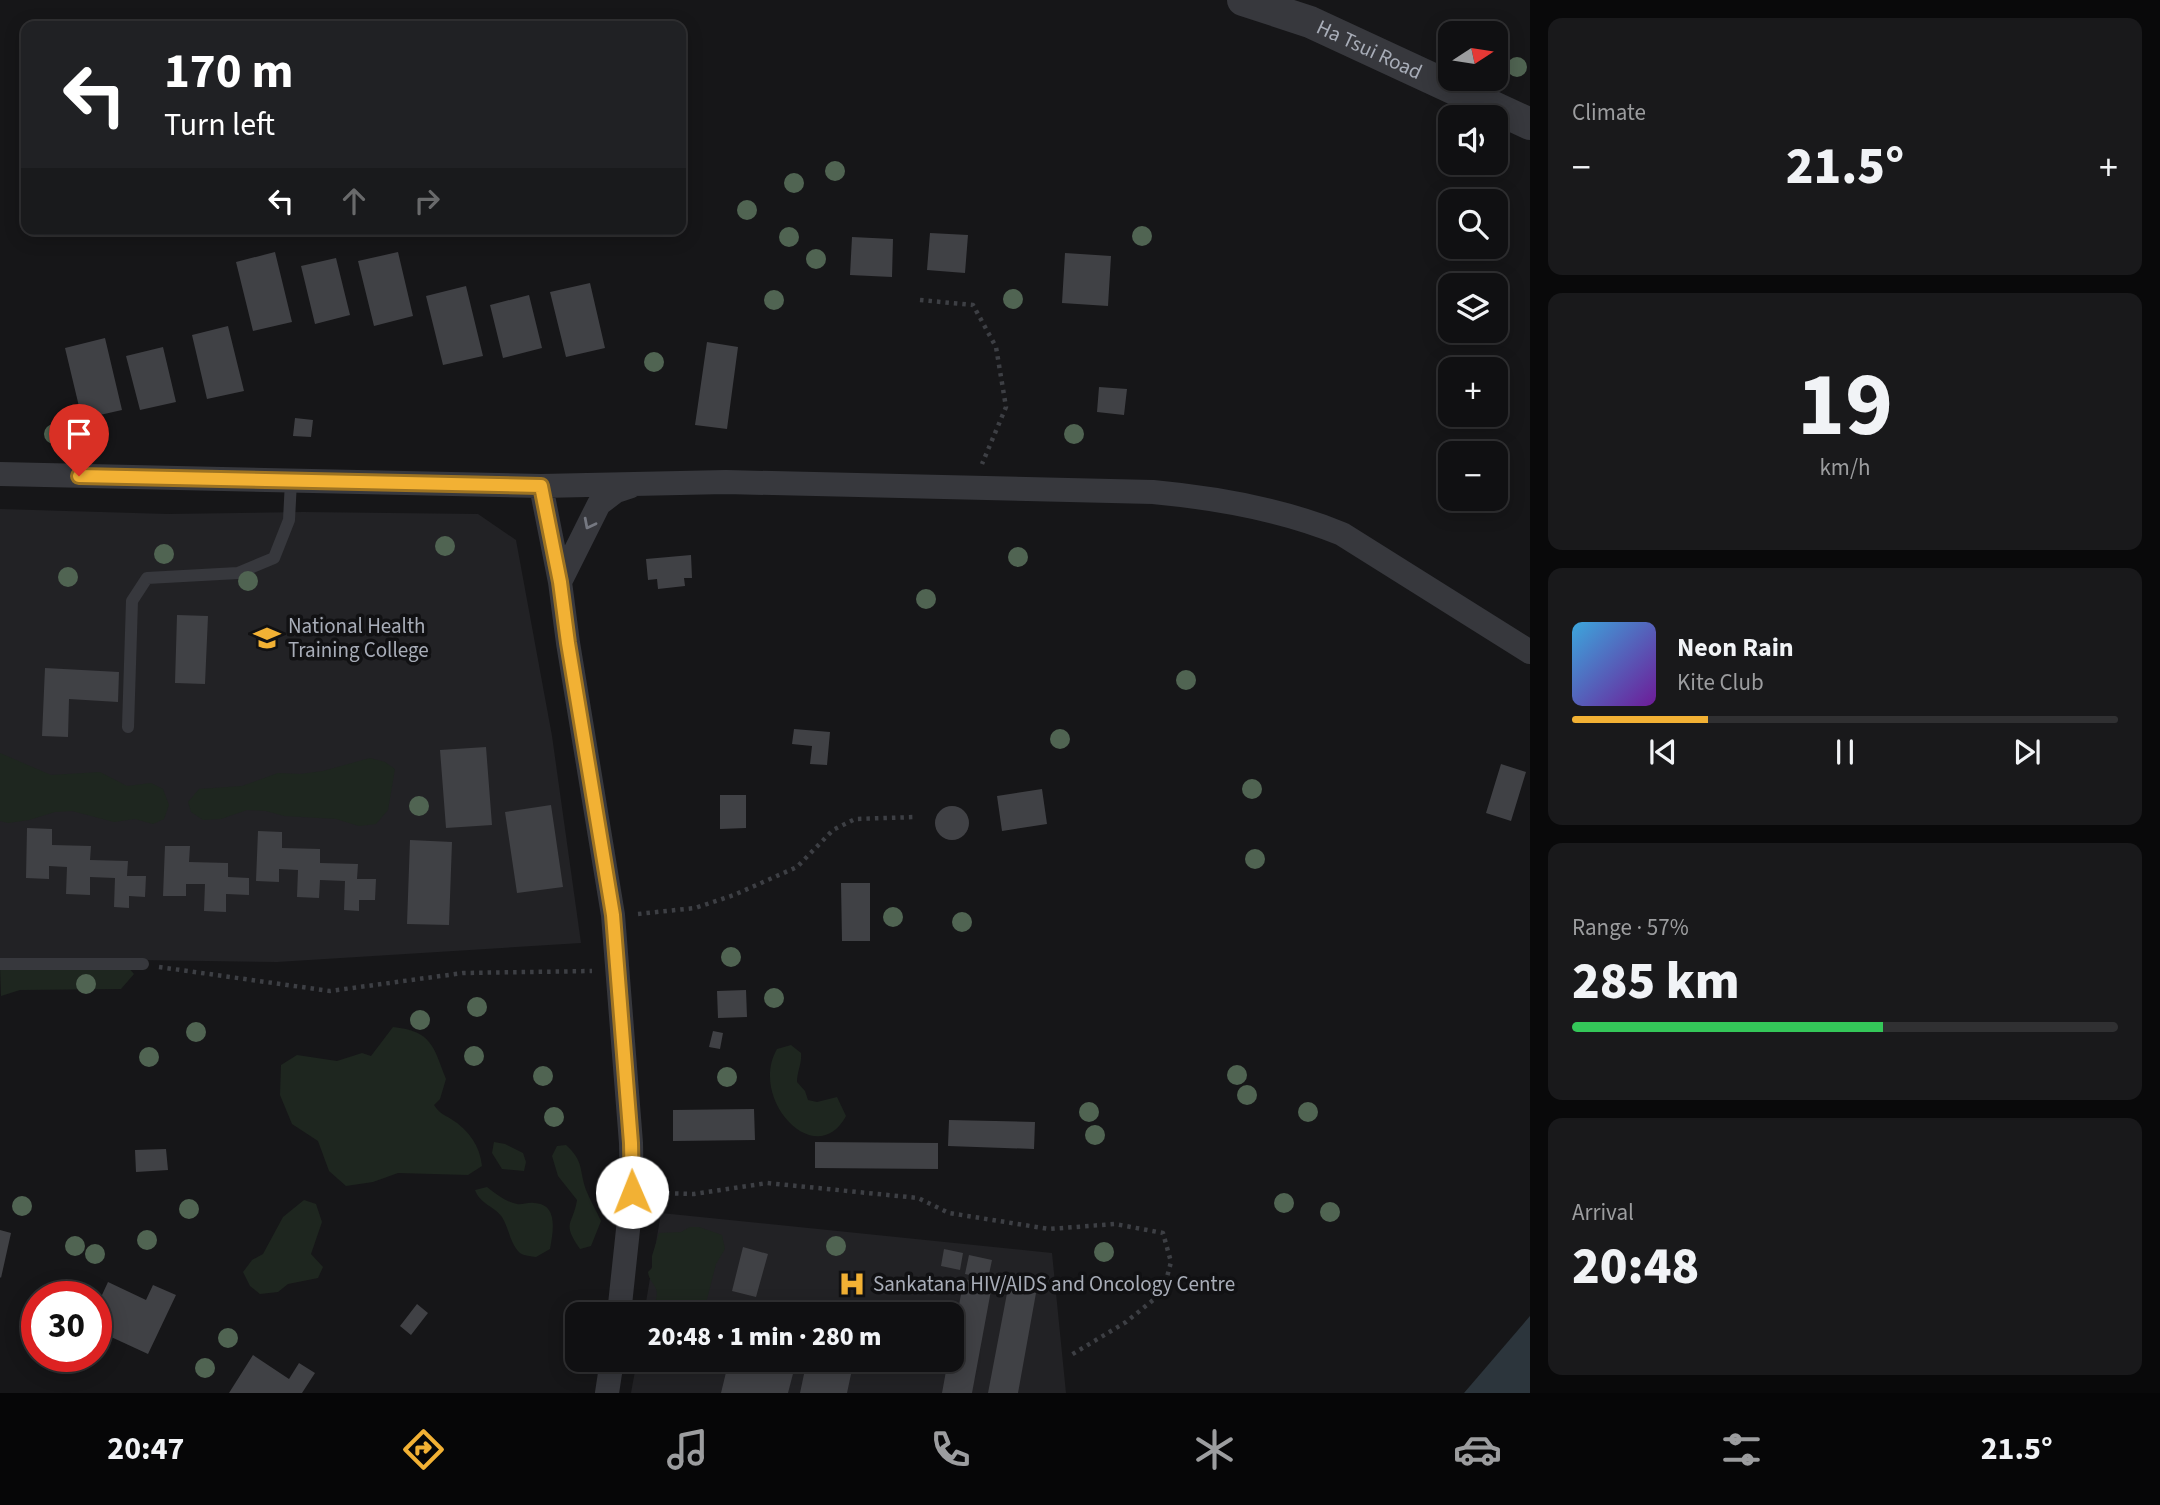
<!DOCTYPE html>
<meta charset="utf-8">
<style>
body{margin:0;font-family:"Source Sans 3",sans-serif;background:#19191b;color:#f1f3f6;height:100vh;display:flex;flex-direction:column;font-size:26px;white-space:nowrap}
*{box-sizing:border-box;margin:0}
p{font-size:23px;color:#9c9d9f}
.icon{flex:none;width:38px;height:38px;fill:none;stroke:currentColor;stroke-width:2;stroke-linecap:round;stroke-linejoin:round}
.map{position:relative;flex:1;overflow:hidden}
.panel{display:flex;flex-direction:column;gap:18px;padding:18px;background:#09090a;width:630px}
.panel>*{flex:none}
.banner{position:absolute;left:21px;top:21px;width:665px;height:214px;border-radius:14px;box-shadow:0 4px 18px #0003,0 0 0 2px #303032;background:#202124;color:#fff;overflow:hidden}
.needle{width:46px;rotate:78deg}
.fabs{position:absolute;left:1438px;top:21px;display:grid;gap:14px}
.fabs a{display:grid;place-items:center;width:70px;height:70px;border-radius:14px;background:#101012;box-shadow:0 4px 18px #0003,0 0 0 2px #303032;font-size:35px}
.speed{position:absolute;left:21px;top:1281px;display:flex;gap:14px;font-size:35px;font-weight:700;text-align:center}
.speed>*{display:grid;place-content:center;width:91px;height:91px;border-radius:50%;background:#101012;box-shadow:0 4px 18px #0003,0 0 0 2px #303032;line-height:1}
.speed .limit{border:10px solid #d22;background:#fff;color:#111}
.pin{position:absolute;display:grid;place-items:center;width:60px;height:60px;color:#fff;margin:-72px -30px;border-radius:50% 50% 50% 0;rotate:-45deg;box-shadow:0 0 7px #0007}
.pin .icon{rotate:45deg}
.me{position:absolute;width:77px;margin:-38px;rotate:359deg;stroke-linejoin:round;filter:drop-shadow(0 0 5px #0008)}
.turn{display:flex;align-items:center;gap:24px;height:147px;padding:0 28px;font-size:32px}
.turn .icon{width:91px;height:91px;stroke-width:2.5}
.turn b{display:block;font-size:49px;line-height:60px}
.lanes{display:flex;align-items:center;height:66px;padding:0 28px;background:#0003;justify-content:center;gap:35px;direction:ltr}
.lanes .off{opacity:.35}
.big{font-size:52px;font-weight:800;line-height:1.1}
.panel .widget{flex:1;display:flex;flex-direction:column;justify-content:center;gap:10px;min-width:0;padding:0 24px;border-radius:14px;background:#19191b}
.panel .dial{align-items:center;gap:0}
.dial b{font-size:91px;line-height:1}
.song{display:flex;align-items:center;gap:21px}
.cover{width:84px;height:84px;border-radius:10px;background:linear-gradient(135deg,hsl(200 70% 55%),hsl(280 70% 35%))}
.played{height:7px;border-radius:4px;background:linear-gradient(90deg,#f2b134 25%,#303032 25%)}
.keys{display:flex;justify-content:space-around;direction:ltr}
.heat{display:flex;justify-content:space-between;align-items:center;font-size:38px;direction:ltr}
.charge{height:10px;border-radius:5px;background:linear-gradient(90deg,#34c759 57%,#303032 0)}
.trip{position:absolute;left:565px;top:1302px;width:399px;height:70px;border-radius:14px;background:#101012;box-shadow:0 4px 18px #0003,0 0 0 2px #303032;font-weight:800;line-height:70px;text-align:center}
.tabs{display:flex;height:112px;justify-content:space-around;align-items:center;background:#060607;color:#9c9d9f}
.tabs .icon{width:49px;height:49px}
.tabs .selected{color:#f2b134}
.tabs b{font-size:32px;color:#f1f3f6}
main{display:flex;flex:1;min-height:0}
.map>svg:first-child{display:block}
</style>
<main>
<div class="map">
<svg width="1530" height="1393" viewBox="0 0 1530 1393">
<rect width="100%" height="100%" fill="#161618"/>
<path fill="#222225" d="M0 509 168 514 303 512 478 514 516 540 552 736 581 943 277 962 0 958Z
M661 1213 1052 1253 1066 1393H631L637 1360H952V1314H644Z"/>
<path fill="#1e261f" d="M0 753 51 775 100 772 127 786 151 783 163 789 169 805 164 819 153 824 135 819 114 822 72 811 55 812 29 820 8 823 0 821Z
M370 758 385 762 395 769 388 810 376 824 359 826 336 819 284 816 266 811 247 810 221 819 203 820 191 812 188 802 199 789 242 786 278 773 300 774 323 771Z
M0 965 127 966 134 974 121 989 20 990 1 996Z
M393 1027C432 1031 433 1046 446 1079L440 1099 434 1105C440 1114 443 1114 451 1119 469 1130 480 1146 482 1166L468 1175 398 1173 373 1182 346 1186 329 1171 318 1141 292 1124 280 1095 281 1065 297 1055 337 1061 362 1053 371 1056Z
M791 1045 801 1053C802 1064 797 1071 797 1082L805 1091 808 1100 817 1102 837 1097 846 1116C816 1172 748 1099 777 1049Z
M494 1142 505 1144 523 1153 526 1162 524 1171 502 1169 492 1153Z
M566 1145C584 1161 579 1170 586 1190 590 1200 596 1210 601 1221L591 1246 580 1249C561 1221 573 1226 577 1200L558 1176 552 1156 557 1146Z
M487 1187C496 1194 506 1202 517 1204 522 1205 528 1202 534 1203 559 1204 553 1232 550 1249L536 1257C531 1256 524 1256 520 1253 510 1244 509 1228 502 1217 494 1206 480 1204 475 1190Z
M304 1200 316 1204 322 1222 311 1254 323 1267 318 1278 288 1284 278 1292 260 1294 250 1286 243 1272 252 1260 263 1254 283 1217Z
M690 1227H699L722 1235 725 1249 716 1264 706 1303 695 1314H651C653 1307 659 1296 656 1289 653 1282 649 1280 648 1272L652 1268V1256L659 1233 681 1232Z"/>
<path fill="#2c353c" d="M1530 1316V1393H1464Z"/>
<path fill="#404145" d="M930 233 968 235 965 273 927 270Z
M852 237 893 239 892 277 850 275Z
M275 252 292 322 253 331 236 262Z
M398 252 413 316 374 326 358 261Z
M1065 253 1111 256 1108 306 1062 303Z
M336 258 350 315 315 324 301 266Z
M590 283 605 348 566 357 550 292Z
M466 286 483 356 443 365 426 296Z
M529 295 542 348 503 358 490 305Z
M228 326 244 391 207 399 192 335Z
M105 338 122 410 82 419 65 348Z
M707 342 738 347 727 429 695 425Z
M163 347 176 402 140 410 126 356Z
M1099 387 1127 389 1124 415 1097 412Z
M295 418 313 420 311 437 293 436Z
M691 555 692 578H684L685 586 658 589 657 579 648 580 646 559Z
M177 615 208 616 205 684 175 683Z
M45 668 119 672 118 702 69 699 68 737 42 736Z
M794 729 830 732 827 765 810 764 812 746 792 744Z
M486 747 492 825 446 828 440 750Z
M1501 764 1526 772 1511 821 1486 813Z
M1042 789 1047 824 1002 831 997 796Z
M720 795H746V828L720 829Z
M551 805 563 887 517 893 505 812Z
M935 823a17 17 0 1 1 34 0a17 17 0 1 1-34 0Z
M27 828 52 829V845L91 846 90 860 128 861 127 876H146L145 897 129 896V908L114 907 115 878 90 877V895L66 894 67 867 49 866V879L26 878Z
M258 831 282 832V848L320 849V863L358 864 357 879H376L375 900H359V911L344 910 345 881 320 880 319 898 297 897 298 870 279 869V882L256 881Z
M410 840 452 842 449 925 407 924Z
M165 846H190L189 862 228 863V877L249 878V895L226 894V912L204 911 205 884H186V896H163Z
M841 883H870V941H842Z
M746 990 747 1017 718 1018 717 991Z
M713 1031 723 1033 720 1049 709 1047Z
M754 1109 755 1140 673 1141V1110Z
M949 1120 1035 1122 1034 1149 948 1146Z
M815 1142 938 1143V1169L815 1168Z
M166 1149 168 1170 136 1172 135 1150Z
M0 1230 11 1233 1 1278 0 1277Z
M743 1247 768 1254 756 1297 732 1291Z
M944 1249 963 1253 960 1270 941 1266Z
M969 1255 992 1260 988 1279 965 1274Z
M964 1279 992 1285 972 1393H942L948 1360H952V1341Z
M108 1282 146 1300 153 1285 176 1295 148 1354 96 1330V1308Z
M1008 1288 1036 1293 1018 1393H988Z
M417 1304 428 1313 411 1335 400 1326Z
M819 1306 853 1313V1314H817Z
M253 1355 289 1379 299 1363 315 1373 302 1393H229Z
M729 1360H773L795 1366 788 1393H721Z
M807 1360H854L847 1393H800Z"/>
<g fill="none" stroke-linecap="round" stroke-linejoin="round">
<path stroke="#3d3f44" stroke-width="4.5" stroke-dasharray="3.5 5" stroke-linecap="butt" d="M920 300 973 305 996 347 1006 407 982 464
M638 914 695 908 734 895 797 867 833 830 855 819 916 817
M159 967 330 991 463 973 592 971
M658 1193 694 1194 767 1183 918 1198 949 1213 1049 1229 1115 1224 1163 1233 1171 1262 1163 1292 1126 1322 1071 1355"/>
<path stroke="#37383d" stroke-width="12" d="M128 727 132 601 147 578 238 573 274 558 289 520 291 481
M0 964H143"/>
<path stroke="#37383d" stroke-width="24" d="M0 474 541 486 726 482 1153 492C1217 498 1282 509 1342 534L1530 652
M541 486 560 582 568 643 613 915 631 1143 632 1192 619 1314
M560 582 599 504 616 491 631 486
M607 1393 612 1360"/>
<path stroke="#37383d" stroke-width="32" id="s1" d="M1243 0 1310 22 1530 124"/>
</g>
<g fill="#506452">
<circle cx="1517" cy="67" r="10"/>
<circle cx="835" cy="171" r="10"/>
<circle cx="794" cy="183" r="10"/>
<circle cx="747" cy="210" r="10"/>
<circle cx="1142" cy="236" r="10"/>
<circle cx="789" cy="237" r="10"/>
<circle cx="816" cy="259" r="10"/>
<circle cx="1013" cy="299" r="10"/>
<circle cx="774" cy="300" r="10"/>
<circle cx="654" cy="362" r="10"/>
<circle cx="54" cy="434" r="10"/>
<circle cx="1074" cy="434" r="10"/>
<circle cx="445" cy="546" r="10"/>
<circle cx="164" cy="554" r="10"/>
<circle cx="1018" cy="557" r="10"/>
<circle cx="68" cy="577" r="10"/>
<circle cx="248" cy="581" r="10"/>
<circle cx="926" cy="599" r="10"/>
<circle cx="1186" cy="680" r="10"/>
<circle cx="1060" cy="739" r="10"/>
<circle cx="1252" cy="789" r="10"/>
<circle cx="419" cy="806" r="10"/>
<circle cx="1255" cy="859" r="10"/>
<circle cx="893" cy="917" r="10"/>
<circle cx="962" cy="922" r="10"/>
<circle cx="731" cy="957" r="10"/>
<circle cx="86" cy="984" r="10"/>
<circle cx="774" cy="998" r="10"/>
<circle cx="477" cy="1007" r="10"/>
<circle cx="420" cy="1020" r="10"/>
<circle cx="196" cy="1032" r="10"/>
<circle cx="474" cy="1056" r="10"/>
<circle cx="149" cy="1057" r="10"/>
<circle cx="1237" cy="1075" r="10"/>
<circle cx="543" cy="1076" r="10"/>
<circle cx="727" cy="1077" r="10"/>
<circle cx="1247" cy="1095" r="10"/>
<circle cx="1089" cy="1112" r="10"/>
<circle cx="1308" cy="1112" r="10"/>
<circle cx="554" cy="1117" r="10"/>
<circle cx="1095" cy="1135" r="10"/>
<circle cx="1284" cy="1203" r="10"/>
<circle cx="22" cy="1206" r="10"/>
<circle cx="189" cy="1209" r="10"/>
<circle cx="1330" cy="1212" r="10"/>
<circle cx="147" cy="1240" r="10"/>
<circle cx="75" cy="1246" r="10"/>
<circle cx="836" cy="1246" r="10"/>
<circle cx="1104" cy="1252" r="10"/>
<circle cx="95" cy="1254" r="10"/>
<circle cx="228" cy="1338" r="10"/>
<circle cx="205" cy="1368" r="10"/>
</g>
<defs><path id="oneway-chevron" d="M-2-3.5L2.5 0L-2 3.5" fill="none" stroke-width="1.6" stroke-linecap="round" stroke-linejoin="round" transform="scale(1.75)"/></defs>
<use stroke="#757881" href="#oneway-chevron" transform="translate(589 524) rotate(117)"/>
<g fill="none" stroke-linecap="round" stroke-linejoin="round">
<defs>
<path id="route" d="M79 476 541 486 560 582 568 643 613 915 631 1143 632 1192"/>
</defs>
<use href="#route" stroke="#9d7322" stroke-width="18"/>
<use href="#route" stroke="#f2b134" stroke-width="12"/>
</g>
<defs>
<symbol id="university-bare" viewBox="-9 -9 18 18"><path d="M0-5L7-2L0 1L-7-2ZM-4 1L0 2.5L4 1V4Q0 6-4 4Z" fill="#f2b134" stroke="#111113" stroke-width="2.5" paint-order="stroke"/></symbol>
<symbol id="hospital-bare" viewBox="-9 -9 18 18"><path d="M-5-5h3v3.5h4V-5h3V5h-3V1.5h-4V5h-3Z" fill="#f2b134" stroke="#111113" stroke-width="2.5" paint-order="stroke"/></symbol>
</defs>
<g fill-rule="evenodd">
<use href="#university-bare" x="248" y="619" width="38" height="38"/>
<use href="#hospital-bare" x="833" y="1265" width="38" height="38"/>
</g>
<g text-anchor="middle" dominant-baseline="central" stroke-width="7" stroke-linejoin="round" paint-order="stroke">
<g font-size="21" fill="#a8adb8" stroke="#111113">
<text stroke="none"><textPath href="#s1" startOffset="136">Ha Tsui Road</textPath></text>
</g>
<g font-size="21" fill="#a8adb8" stroke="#111113" text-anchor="start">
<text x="288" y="626">National Health<tspan x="288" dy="24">Training College</tspan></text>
<text x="873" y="1284">Sankatana HIV/AIDS and Oncology Centre</text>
</g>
</g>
</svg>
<div class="fabs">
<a><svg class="needle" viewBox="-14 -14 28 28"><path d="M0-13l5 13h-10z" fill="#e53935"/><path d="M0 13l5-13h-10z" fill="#9c9d9f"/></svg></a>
<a><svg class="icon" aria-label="sound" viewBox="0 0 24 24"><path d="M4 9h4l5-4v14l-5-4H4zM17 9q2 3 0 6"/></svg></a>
<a><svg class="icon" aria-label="search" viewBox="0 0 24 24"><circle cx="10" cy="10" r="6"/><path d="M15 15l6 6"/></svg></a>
<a><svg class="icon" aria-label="layers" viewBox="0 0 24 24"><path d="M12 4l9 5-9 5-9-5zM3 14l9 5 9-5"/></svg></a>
<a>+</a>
<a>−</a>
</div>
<div class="speed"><div class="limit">30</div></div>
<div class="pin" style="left:79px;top:476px;background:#d93025"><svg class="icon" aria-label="arrive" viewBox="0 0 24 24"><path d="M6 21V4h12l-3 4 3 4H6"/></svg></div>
<svg class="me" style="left:632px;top:1192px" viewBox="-20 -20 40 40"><circle r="19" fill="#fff"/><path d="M0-13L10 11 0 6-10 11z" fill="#f2b134"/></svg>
<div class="trip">20:48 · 1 min · 280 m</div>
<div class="banner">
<div class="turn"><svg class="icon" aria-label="left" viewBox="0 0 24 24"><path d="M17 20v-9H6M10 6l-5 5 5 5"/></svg><div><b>170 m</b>Turn left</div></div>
<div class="lanes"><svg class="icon" aria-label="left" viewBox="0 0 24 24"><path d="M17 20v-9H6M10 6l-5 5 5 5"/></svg><svg class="icon off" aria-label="ahead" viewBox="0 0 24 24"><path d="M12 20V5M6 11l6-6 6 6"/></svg><svg class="icon off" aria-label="right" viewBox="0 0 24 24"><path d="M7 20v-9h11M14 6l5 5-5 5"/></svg></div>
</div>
</div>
<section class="panel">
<div class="widget"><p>Climate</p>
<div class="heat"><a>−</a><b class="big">21.5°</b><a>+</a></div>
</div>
<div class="widget dial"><b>19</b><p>km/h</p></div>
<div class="widget">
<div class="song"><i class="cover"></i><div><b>Neon Rain</b><p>Kite Club</p></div></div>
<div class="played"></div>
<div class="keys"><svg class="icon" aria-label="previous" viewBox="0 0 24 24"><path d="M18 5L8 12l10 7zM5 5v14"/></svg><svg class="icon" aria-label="pause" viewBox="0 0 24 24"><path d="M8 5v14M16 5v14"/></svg><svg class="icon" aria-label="next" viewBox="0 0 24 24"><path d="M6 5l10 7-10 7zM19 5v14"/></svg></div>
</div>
<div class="widget"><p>Range · 57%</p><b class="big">285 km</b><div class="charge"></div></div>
<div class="widget"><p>Arrival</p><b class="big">20:48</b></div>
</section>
</main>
<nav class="tabs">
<b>20:47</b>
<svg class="icon selected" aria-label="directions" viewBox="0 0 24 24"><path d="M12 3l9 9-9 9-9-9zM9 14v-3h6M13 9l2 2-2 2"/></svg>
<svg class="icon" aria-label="music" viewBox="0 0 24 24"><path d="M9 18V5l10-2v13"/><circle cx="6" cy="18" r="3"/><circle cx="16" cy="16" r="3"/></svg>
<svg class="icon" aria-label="phone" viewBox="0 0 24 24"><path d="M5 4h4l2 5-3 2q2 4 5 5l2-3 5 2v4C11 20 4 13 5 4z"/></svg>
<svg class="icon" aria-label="climate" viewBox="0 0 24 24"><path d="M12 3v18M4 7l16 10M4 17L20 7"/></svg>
<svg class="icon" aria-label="car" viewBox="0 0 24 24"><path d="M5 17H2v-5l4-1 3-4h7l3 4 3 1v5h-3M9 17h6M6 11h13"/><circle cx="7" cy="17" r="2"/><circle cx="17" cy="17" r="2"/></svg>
<svg class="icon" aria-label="filters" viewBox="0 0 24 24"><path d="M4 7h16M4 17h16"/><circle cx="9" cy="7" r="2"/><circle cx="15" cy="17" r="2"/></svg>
<b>21.5°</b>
</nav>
